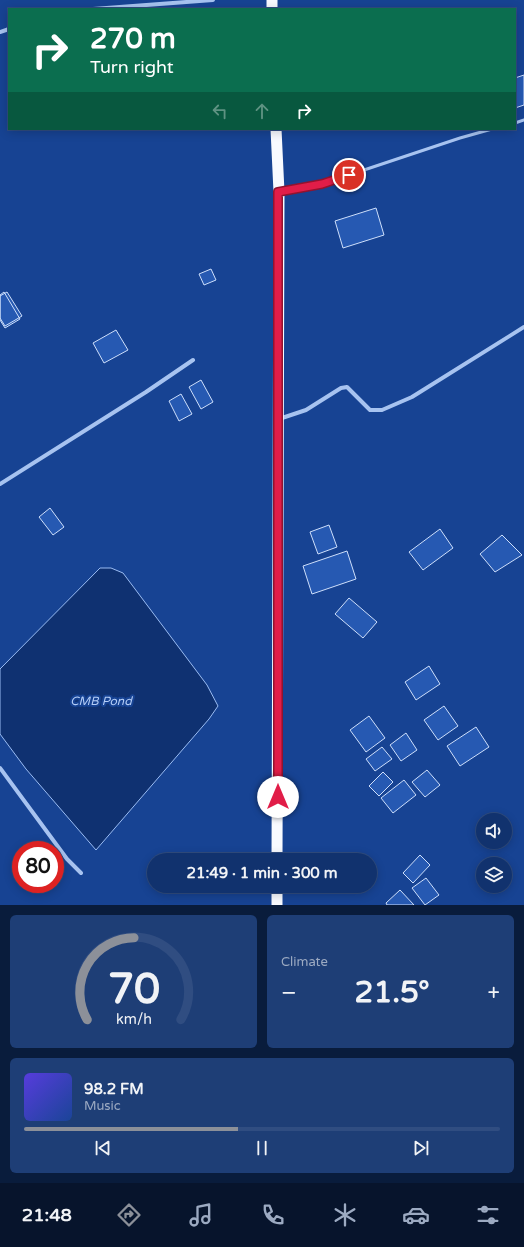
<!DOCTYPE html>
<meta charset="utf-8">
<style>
body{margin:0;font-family:"Varela Round",sans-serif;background:#1e3e76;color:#f1f3f6;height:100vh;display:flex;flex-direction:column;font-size:15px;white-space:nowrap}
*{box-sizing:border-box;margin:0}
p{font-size:13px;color:#9caac2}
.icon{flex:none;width:22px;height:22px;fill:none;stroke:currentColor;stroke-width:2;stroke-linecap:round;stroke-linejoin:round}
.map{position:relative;height:905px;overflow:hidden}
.panel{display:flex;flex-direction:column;gap:10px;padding:10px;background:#091c3c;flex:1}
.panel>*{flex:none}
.hud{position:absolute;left:8px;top:8px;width:508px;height:122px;border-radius:0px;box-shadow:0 2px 10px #0003,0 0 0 1px #304d81;background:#0b6e4f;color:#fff;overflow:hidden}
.buttons{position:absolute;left:476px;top:813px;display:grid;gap:8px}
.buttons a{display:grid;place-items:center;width:36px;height:36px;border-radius:50%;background:#11326e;box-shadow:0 2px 10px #0003,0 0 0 1px #304d81;font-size:20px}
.speed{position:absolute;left:12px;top:841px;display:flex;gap:8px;font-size:20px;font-weight:700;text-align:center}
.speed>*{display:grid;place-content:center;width:52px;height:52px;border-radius:50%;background:#11326e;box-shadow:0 2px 10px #0003,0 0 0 1px #304d81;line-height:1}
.speed .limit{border:6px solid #d22;background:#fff;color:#111}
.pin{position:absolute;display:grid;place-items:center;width:34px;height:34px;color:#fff;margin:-17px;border:2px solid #fff;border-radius:50%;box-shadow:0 1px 4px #0007}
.me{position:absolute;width:44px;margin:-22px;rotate:0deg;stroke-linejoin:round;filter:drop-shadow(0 0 3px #0008)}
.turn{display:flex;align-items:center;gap:14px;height:84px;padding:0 16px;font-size:18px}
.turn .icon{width:52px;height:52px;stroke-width:2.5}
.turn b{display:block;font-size:28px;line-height:34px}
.lanes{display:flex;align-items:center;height:38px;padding:0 16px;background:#0003;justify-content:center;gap:20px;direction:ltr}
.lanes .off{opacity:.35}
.big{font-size:30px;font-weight:800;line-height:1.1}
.panel .widget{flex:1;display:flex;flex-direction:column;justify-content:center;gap:6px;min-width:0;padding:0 14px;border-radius:6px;background:#1e3e76}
.panel .dial{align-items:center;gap:0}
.dial svg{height:104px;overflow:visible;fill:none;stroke:#304d81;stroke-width:7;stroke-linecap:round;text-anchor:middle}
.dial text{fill:#f1f3f6;stroke:none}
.song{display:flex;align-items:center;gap:12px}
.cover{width:48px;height:48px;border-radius:6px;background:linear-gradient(135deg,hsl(250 70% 55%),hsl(220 70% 35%))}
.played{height:4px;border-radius:2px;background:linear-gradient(90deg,#8c9099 45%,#304d81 45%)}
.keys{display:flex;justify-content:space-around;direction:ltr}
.heat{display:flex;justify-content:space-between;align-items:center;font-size:22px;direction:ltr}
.panel .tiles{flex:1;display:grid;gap:10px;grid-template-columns:1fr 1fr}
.widget:last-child{grid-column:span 2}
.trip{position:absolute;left:147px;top:853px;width:230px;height:40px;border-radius:20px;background:#11326e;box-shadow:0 2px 10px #0003,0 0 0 1px #304d81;font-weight:800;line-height:40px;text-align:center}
.menu{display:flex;height:64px;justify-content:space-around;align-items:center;background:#07142c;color:#9caac2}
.menu .icon{width:28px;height:28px}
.menu .on{color:#8c9099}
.menu b{font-size:18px;color:#f1f3f6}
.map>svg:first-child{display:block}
</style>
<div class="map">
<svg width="524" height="905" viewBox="0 0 524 905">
<rect width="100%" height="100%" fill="#174393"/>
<path fill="#0f3171" stroke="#9abcf3" d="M100 568H111L123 573 207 685 218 706 209 719 96 850 26 769 0 734V669Z"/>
<path fill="#2659b2" stroke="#cedffb" d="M524 75V105L515 108V78Z
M376 208 384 235 343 248 335 221Z
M211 269 216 280 204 285 199 274Z
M4 292 20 319 5 328 0 320V295Z
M7 292 22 316 5 326 0 318V296Z
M116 330 128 350 104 363 93 343Z
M201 380 213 402 201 409 189 387Z
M181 394 192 414 179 421 169 401Z
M50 508 64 527 53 535 39 517Z
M329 525 337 547 318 554 310 532Z
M440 529 453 548 423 570 409 552Z
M502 535 522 555 495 572 480 554Z
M347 551 356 579 312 594 303 566Z
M349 598 377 622 363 638 335 614Z
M429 666 440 684 416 700 405 682Z
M444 706 458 726 438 740 424 720Z
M369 716 385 738 366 752 350 730Z
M476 727 489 747 460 766 447 746Z
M406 733 417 750 401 761 390 745Z
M382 747 392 759 375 771 366 759Z
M427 770 440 785 425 797 412 782Z
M383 772 393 782 379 796 369 786Z
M404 780 416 795 393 813 381 798Z
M420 855 430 865 413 883 403 873Z
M426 878 439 895 425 905 412 888Z
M400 890 414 905H387L386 903Z"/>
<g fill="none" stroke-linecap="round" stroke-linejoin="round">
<path stroke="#a7c3f0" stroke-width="3" d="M515 123 524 120
M282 191 322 184 460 138 492 129"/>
<path stroke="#a7c3f0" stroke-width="4" d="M93 9 213 0
M0 32 9 29
M279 419 306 410 341 388 347 387 370 410H382L412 397 524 327
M0 484 146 392 193 360
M0 768 67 859 81 873"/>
<path stroke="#f8faff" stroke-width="11" d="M272 0V9
M276 129 279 192 277 860
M277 905V886"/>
</g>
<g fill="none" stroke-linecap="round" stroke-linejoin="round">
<defs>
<path id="route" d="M278 797V192L322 184 349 175"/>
</defs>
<use href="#route" stroke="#92132f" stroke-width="10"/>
<use href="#route" stroke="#e11d48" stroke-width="7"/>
</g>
<g text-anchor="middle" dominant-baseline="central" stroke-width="4" stroke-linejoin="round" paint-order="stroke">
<g font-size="12" font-style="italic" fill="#b4cdf7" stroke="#174393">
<text x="101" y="701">CMB Pond</text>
</g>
</g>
</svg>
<div class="buttons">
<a><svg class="icon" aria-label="sound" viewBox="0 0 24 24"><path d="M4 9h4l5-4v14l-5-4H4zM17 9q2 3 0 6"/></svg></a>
<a><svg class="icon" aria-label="layers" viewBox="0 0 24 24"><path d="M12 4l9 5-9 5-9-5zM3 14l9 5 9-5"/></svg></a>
</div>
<div class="speed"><div class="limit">80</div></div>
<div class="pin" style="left:349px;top:175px;background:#d93025"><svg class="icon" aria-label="arrive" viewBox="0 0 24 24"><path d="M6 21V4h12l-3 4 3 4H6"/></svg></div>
<svg class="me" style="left:278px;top:797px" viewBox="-20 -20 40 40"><circle r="19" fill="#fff"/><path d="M0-13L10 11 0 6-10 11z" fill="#e11d48"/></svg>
<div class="trip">21:49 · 1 min · 300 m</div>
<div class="hud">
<div class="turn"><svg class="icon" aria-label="right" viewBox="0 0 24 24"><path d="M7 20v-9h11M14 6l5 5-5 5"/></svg><div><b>270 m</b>Turn right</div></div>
<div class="lanes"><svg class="icon off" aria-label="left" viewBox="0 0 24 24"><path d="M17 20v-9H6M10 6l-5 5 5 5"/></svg><svg class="icon off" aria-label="ahead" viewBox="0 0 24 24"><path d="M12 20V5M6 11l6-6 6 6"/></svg><svg class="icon" aria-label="right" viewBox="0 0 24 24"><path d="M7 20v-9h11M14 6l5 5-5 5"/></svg></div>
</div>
</div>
<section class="panel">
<div class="tiles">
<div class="widget dial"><svg viewBox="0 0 100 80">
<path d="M14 69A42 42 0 1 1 86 69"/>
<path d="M14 69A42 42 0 0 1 50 6" stroke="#8c9099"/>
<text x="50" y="56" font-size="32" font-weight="700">70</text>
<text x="50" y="72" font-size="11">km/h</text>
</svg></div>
<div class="widget"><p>Climate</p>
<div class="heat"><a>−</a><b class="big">21.5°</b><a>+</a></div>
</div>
<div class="widget">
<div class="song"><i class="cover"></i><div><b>98.2 FM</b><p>Music</p></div></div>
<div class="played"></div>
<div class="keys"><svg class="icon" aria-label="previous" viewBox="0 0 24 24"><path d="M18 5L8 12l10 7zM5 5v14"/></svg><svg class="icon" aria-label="pause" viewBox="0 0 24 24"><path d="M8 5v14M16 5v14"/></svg><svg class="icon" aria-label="next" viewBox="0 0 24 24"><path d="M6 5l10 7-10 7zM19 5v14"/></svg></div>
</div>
</div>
</section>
<nav class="menu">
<b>21:48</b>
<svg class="icon on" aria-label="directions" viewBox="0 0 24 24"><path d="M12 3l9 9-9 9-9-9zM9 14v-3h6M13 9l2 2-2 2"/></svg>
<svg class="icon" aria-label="music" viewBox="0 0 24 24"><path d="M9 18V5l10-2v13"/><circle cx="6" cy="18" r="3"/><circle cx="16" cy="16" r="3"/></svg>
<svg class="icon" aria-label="phone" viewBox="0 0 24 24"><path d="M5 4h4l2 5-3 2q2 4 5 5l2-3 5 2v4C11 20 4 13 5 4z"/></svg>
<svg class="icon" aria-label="climate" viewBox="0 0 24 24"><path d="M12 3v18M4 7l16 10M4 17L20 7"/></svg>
<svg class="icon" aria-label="car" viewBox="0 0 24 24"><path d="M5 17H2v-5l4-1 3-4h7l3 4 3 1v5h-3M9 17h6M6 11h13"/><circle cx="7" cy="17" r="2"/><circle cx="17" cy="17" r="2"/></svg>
<svg class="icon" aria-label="filters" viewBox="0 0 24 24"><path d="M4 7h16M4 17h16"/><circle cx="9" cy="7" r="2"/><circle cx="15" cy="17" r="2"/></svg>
</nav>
